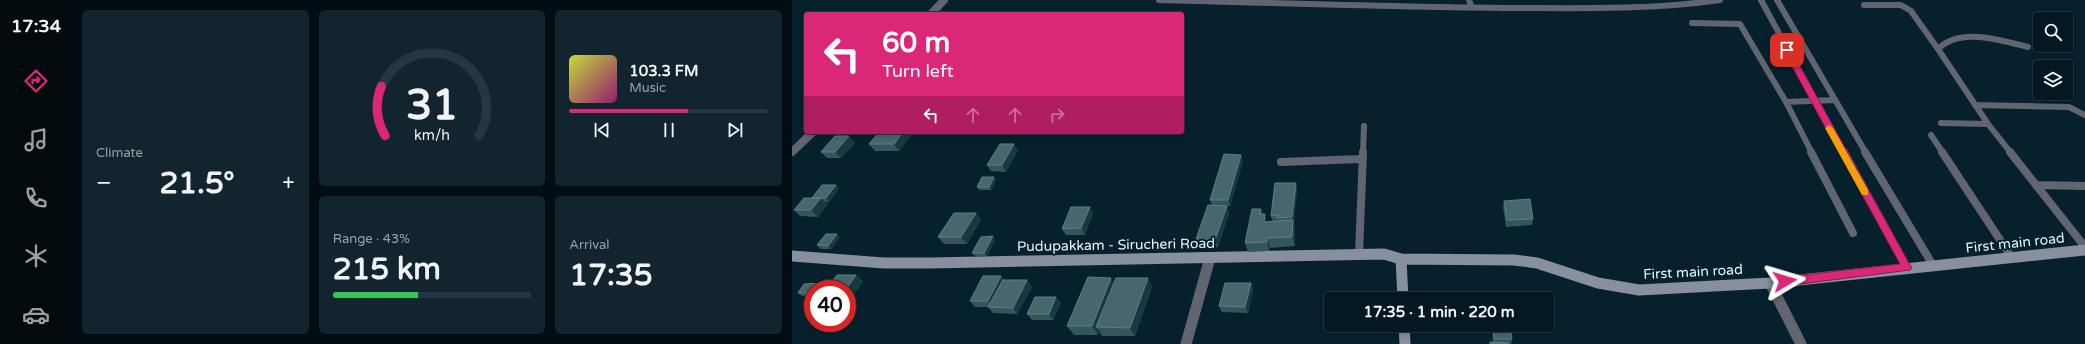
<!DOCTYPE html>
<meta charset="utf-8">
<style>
body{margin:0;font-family:"Varela Round",sans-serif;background:#12252f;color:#f1f3f6;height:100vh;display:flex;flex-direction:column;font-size:15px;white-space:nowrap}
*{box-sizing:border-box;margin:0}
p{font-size:13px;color:#97a0a5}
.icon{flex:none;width:22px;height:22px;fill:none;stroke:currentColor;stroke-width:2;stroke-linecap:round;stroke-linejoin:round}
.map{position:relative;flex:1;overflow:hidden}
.drawer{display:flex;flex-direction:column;gap:10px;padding:10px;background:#020d13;width:720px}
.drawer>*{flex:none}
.guide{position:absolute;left:12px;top:12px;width:380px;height:122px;border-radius:4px;box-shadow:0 2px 6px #0003,0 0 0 1px #253740;background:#db2777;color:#fff;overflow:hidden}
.tools{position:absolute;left:1241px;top:12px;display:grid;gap:8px}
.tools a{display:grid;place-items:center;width:40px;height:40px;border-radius:4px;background:#041822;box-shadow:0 2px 6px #0003,0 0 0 1px #253740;font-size:20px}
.speed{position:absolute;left:12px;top:280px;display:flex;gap:8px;font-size:20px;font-weight:700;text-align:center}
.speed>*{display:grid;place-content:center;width:52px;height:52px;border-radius:50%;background:#041822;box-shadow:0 2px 6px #0003,0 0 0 1px #253740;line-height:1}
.speed .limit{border:6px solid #d22;background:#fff;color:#111}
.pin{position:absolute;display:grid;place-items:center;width:34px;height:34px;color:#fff;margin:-17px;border-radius:8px;box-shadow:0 2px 6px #0006}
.me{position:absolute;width:44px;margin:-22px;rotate:83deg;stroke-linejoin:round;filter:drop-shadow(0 0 3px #0008)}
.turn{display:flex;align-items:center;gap:14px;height:84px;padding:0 12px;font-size:18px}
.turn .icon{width:52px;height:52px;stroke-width:2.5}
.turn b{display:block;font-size:28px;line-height:34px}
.lanes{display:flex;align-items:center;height:38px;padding:0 12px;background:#0003;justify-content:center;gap:20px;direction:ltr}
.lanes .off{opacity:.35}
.big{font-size:30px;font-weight:800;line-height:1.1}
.drawer .card{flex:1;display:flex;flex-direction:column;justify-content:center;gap:6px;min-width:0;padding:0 14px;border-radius:6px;background:#12252f}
.drawer .dial{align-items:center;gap:0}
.dial svg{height:104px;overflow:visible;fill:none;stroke:#253740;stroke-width:7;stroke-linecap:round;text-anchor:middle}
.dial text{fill:#f1f3f6;stroke:none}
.song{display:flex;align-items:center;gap:12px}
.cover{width:48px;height:48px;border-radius:6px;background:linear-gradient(135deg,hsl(70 70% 55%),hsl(320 70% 35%))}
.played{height:4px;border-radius:2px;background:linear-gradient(90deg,#db2777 60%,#253740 60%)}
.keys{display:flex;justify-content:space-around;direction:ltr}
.heat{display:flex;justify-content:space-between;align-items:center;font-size:22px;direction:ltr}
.charge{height:6px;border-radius:3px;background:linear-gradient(90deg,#34c759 43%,#253740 0)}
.drawer .tiles{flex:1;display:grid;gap:10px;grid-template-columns:repeat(3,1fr)}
.card:first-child{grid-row:span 2}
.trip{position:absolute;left:532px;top:292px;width:230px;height:40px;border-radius:4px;background:#041822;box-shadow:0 2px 6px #0003,0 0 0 1px #253740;font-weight:800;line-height:40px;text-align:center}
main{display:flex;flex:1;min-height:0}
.tab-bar{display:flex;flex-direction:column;width:72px;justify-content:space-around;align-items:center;background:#020a0e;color:#97a0a5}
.tab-bar .icon{width:28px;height:28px}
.tab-bar .active{color:#db2777}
.tab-bar b{font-size:18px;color:#f1f3f6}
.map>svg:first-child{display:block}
</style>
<main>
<nav class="tab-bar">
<b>17:34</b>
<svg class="icon active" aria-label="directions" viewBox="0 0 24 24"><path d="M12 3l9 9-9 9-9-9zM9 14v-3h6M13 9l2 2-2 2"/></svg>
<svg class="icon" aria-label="music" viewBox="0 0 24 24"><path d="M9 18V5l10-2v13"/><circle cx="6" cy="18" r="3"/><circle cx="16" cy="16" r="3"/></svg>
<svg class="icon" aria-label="phone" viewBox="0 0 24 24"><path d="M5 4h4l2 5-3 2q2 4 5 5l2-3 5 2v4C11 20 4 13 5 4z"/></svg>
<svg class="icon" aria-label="climate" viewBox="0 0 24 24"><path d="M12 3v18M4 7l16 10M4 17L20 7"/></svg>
<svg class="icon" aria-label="car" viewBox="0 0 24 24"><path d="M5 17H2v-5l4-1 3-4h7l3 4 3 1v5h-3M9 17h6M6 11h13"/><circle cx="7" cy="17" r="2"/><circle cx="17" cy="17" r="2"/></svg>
</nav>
<section class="drawer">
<div class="tiles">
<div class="card"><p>Climate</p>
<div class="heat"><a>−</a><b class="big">21.5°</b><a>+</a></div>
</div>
<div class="card dial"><svg viewBox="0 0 100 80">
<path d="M14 69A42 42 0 1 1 86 69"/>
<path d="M14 69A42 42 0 0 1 11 31" stroke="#db2777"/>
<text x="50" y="56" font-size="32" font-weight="700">31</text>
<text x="50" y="72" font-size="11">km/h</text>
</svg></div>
<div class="card">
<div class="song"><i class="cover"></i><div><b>103.3 FM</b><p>Music</p></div></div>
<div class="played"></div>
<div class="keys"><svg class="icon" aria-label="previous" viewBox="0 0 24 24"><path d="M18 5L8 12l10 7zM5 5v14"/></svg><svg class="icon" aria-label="pause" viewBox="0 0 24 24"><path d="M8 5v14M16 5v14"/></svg><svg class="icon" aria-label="next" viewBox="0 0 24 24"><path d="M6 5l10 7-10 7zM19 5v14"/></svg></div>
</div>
<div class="card"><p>Range · 43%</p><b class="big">215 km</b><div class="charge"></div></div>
<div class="card"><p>Arrival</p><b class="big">17:35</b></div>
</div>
</section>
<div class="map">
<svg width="1293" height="344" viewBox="0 0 1293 344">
<rect width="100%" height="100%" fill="#06202e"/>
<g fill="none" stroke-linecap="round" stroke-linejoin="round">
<path stroke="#616570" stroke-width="6" d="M367 0C485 3 602 7 720 8 790 8 859 10 928 0
M677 0 680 8
M969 0 1052 153
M985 0 1074 153
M1072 5H1109L1119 11 1146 49
M900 23 948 24 994 102 1042 100
M994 102 1020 153
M1183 105 1277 107 1293 115
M1149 123 1196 124
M1139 135 1151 153
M571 153 572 126
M1219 153 1196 124 1146 49C1168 27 1209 40 1236 47"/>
<path stroke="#616570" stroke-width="8" d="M1019 152 1061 233
M1052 152 1115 268
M1073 152 1142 267
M1150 152 1220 258
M1218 152 1293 247
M489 162 569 159
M1244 185 1293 186
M567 254 571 152"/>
<path stroke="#616570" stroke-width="8" d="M139 14 152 0
M0 152 21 132"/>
<path stroke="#616570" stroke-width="11" d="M978 283 1009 344
M394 344 418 258"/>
<path stroke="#878fa1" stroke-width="11" d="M0 256 92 263H138L592 254 609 259 611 299
M609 259 722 260 745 263 806 283 847 290 978 283 1293 250
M612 325 613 344"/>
</g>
<path fill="#33565a" d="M87 132H117L119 135 107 151H83L77 144Z
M63 143 49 158H35L29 152Z
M226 150 214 172 199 171 195 165Z
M451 161 438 206H435L437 213 426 247 406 246 404 239 420 205 418 200Z
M204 180 199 190H187L185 187Z
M504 183 505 189 502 222 503 230V246L478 248 477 251 456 252 453 243 469 209 470 214 475 222H481L479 216Z
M47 188 37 202H33L36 204 26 217 8 216 2 210 20 198Z
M712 201 741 219 740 225 714 227 711 207Z
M301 213 293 235H274L270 229Z
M189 219 175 244H152L146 237Z
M48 237 39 249H28L25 245Z
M203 240 195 256H183L180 253Z
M45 275H64L71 281 55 304V289H21V296H10L6 293 12 284 34 283 37 285Z
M209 276 212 280H235L240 287 225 314 201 313 196 307H183L178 301Z
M322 283 360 287 343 336H310L307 331 306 335H282L275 326Z
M459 283 461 289 456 313 430 312 427 306Z
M264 297 269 303 261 320H240L235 314Z
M21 307V316L17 313Z
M700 325H718L720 339 719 344H697L701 343Z"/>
<path fill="#193941" d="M111 132H117L119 135 107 151 102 144Z
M57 136 63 143 49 158 43 152Z
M222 144 226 150 214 172 210 165Z
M449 155 451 161 438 206 436 200Z
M202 177 204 180 199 190 197 187Z
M504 183 505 189 502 222 503 230V246L500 237 501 222 500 217Z
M44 185 47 188 37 202 34 198Z
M29 198 36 204 26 217 19 210Z
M435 206 437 213 426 247 423 240Z
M298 207 301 213 293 235 289 228Z
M184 213 189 219 175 244 169 237Z
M473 214 475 223 472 222Z
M45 234 48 237 39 249 36 246Z
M201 236 203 240 195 256 192 253Z
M475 238 478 248 477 251 475 242Z
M64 275 71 281 55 304V289H54Z
M209 276 214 283 201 307 196 301Z
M319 278 324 286 304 327 307 331 306 335 300 326Z
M356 278 360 287 343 336 338 328Z
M235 280 240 287 225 314 221 308Z
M34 283 38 287 36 289H31Z
M459 283 461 289 456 313 453 307Z
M264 297 269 303 261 320 257 314Z"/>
<path fill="#47676c" stroke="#607d83" d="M87 132H111L102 144H77Z
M43 136H57L43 152H29Z
M208 144H222L210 165H195Z
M432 154 449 155 436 200H418Z
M190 177H202L197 187H185Z
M483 183H504L500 217 485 218 486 215 479 216Z
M30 185H44L34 198H20Z
M12 198H29L19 210H2Z
M738 199 741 219 715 220 712 201Z
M416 205 435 206 423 240 404 239Z
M279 207H298L289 228 270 229Z
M460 209H469L468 214H473L472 222 501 220 500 237 475 238V242L453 243Z
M162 213H184L169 237H146Z
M34 234H45L36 246 25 245Z
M201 236 192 253H180L189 237Z
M45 275H64L54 289H34Z
M191 276H209L196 301H178Z
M296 277 319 278 300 326H275Z
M324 278H356L338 328 304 327Z
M211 280H235L221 308 196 307Z
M34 283 31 289H21V293H6L12 284Z
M433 283H459L453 307 427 306Z
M243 297H264L257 314H235Z
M21 307V313H17Z
M701 325H718L720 339H702Z
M698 342 716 343V344H698Z"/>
<path fill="#db2777" stroke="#8e194d" d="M993 48 999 50 1118 265 1120 268 1118 270 993 286 990 284 988 281 990 278 993 277 1108 264 991 50Z"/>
<path fill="#f59e0b" d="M1037 125 1041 128 1076 190V195H1070L1033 128Z"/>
<g text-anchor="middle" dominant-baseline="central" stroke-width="4" stroke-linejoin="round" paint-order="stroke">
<g font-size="14" fill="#e6f5ff" stroke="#06202e">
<text transform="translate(1223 243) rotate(-6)">First main road</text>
<text transform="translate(324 245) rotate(-1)">Pudupakkam - Sirucheri Road</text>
<text transform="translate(901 272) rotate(-3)">First main road</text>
</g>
</g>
</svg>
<div class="tools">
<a><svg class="icon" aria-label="search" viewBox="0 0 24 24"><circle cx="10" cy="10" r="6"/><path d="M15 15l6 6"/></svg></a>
<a><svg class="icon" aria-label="layers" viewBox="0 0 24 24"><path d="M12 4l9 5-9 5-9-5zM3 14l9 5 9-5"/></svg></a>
</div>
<div class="speed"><div class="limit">40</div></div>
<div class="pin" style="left:995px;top:50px;background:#d93025"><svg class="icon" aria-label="arrive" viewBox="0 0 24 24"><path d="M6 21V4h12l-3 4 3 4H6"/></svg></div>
<svg class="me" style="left:993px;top:281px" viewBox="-20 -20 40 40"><path d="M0-17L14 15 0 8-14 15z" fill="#db2777" stroke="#fff" stroke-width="4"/></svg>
<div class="trip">17:35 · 1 min · 220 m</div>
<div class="guide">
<div class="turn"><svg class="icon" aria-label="left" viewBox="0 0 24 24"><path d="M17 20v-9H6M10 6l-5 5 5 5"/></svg><div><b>60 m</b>Turn left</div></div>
<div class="lanes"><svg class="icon" aria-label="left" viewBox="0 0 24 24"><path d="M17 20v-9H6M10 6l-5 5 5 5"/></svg><svg class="icon off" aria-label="ahead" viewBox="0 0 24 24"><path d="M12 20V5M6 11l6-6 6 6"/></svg><svg class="icon off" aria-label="ahead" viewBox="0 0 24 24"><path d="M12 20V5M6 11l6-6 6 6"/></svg><svg class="icon off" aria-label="right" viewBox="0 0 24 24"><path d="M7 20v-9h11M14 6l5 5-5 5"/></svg></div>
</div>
</div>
</main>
